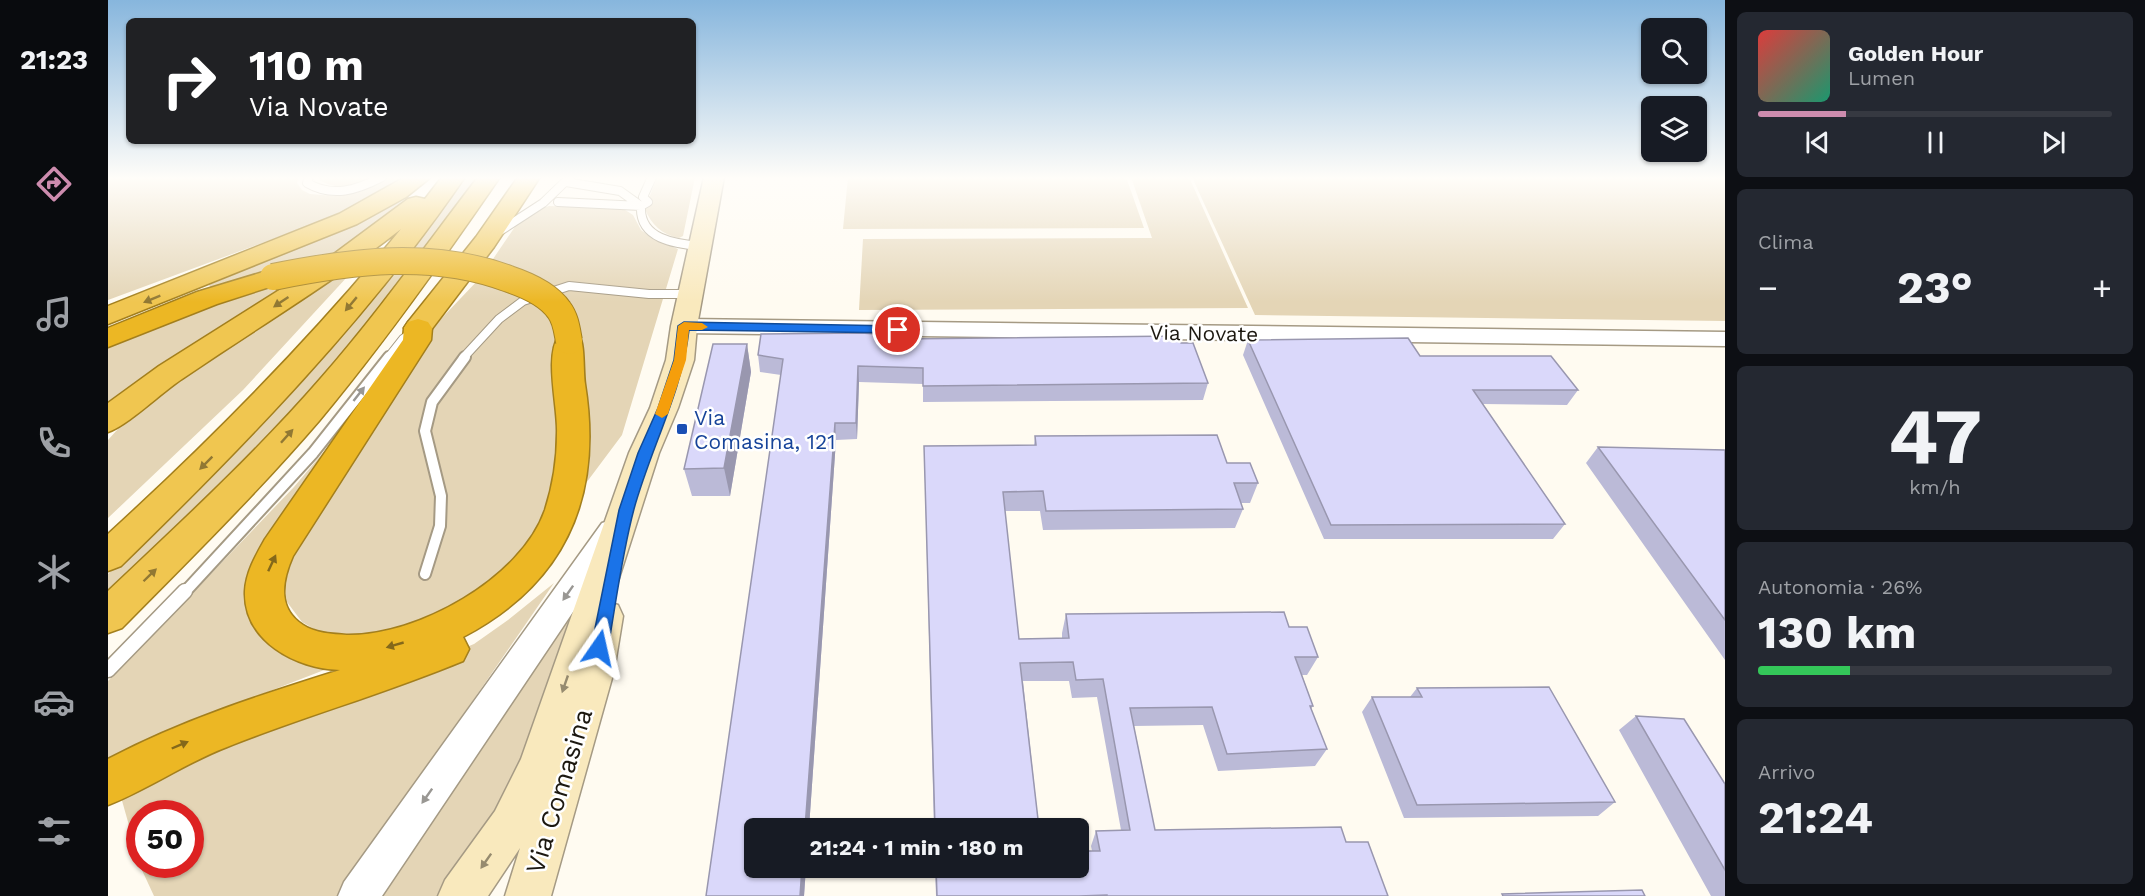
<!DOCTYPE html>
<html lang="it">
<meta charset="utf-8">
<style>
body{margin:0;font-family:"Work Sans",sans-serif;background:#242831;color:#f1f3f6;height:100vh;display:flex;flex-direction:column;font-size:22px;white-space:nowrap}
*{box-sizing:border-box;margin:0}
p{font-size:20px;color:#9ea1a6}
.icon{flex:none;width:33px;height:33px;fill:none;stroke:currentColor;stroke-width:2;stroke-linecap:round;stroke-linejoin:round}
.map{position:relative;flex:1;overflow:hidden}
.side{display:flex;flex-direction:column;gap:12px;padding:12px;background:#0d0f14;width:420px}
.side>*{flex:none}
.top-card{position:absolute;left:18px;top:18px;width:570px;height:126px;border-radius:9px;box-shadow:0 2px 4px #0004;background:#202124;color:#fff;overflow:hidden}
.buttons{position:absolute;left:1533px;top:18px;display:grid;gap:12px}
.buttons a{display:grid;place-items:center;width:66px;height:66px;border-radius:9px;background:#171b24;box-shadow:0 2px 4px #0004;font-size:30px}
.speed{position:absolute;left:18px;top:800px;display:flex;gap:12px;font-size:30px;font-weight:700;text-align:center}
.speed>*{display:grid;place-content:center;width:78px;height:78px;border-radius:50%;background:#171b24;box-shadow:0 2px 4px #0004;line-height:1}
.speed .limit{border:9px solid #d22;background:#fff;color:#111}
.pin{position:absolute;display:grid;place-items:center;width:51px;height:51px;color:#fff;margin:-26px;border:3px solid #fff;border-radius:50%;box-shadow:0 2px 6px #0007}
.me{position:absolute;width:66px;margin:-33px;rotate:11deg;stroke-linejoin:round;filter:drop-shadow(0 0 4px #0008)}
.turn{display:flex;align-items:center;gap:21px;height:126px;padding:0 24px;font-size:27px}
.turn .icon{width:78px;height:78px;stroke-width:2.5}
.turn b{display:block;font-size:42px;line-height:51px}
.big{font-size:45px;font-weight:700;line-height:1.1}
.side .card{flex:1;display:flex;flex-direction:column;justify-content:center;gap:9px;min-width:0;padding:0 21px;border-radius:9px;background:#242831}
.side .dial{align-items:center;gap:0}
.dial b{font-size:78px;line-height:1}
.song{display:flex;align-items:center;gap:18px}
.cover{width:72px;height:72px;border-radius:9px;background:linear-gradient(135deg,hsl(0 70% 55%),hsl(160 70% 35%))}
.played{height:6px;border-radius:3px;background:linear-gradient(90deg,#cd8cae 25%,#363941 25%)}
.keys{display:flex;justify-content:space-around;direction:ltr}
.heat{display:flex;justify-content:space-between;align-items:center;font-size:33px;direction:ltr}
.charge{height:9px;border-radius:4px;background:linear-gradient(90deg,#34c759 26%,#363941 0)}
.trip{position:absolute;left:636px;top:818px;width:345px;height:60px;border-radius:9px;background:#171b24;box-shadow:0 2px 4px #0004;font-weight:700;line-height:60px;text-align:center}
main{display:flex;flex:1;min-height:0}
.tab-bar{display:flex;flex-direction:column;width:108px;justify-content:space-around;align-items:center;background:#090b0e;color:#9ea1a6}
.tab-bar .icon{width:42px;height:42px}
.tab-bar .on{color:#cd8cae}
.tab-bar b{font-size:27px;color:#f1f3f6}
.map>svg:first-child{display:block}
</style>
<main>
<nav class="tab-bar">
<b>21:23</b>
<svg class="icon on" aria-label="directions" viewBox="0 0 24 24"><path d="M12 3l9 9-9 9-9-9zM9 14v-3h6M13 9l2 2-2 2"/></svg>
<svg class="icon" aria-label="music" viewBox="0 0 24 24"><path d="M9 18V5l10-2v13"/><circle cx="6" cy="18" r="3"/><circle cx="16" cy="16" r="3"/></svg>
<svg class="icon" aria-label="phone" viewBox="0 0 24 24"><path d="M5 4h4l2 5-3 2q2 4 5 5l2-3 5 2v4C11 20 4 13 5 4z"/></svg>
<svg class="icon" aria-label="climate" viewBox="0 0 24 24"><path d="M12 3v18M4 7l16 10M4 17L20 7"/></svg>
<svg class="icon" aria-label="car" viewBox="0 0 24 24"><path d="M5 17H2v-5l4-1 3-4h7l3 4 3 1v5h-3M9 17h6M6 11h13"/><circle cx="7" cy="17" r="2"/><circle cx="17" cy="17" r="2"/></svg>
<svg class="icon" aria-label="filters" viewBox="0 0 24 24"><path d="M4 7h16M4 17h16"/><circle cx="9" cy="7" r="2"/><circle cx="15" cy="17" r="2"/></svg>
</nav>
<div class="map">
<svg width="1617" height="896" viewBox="0 0 1617 896">
<rect width="100%" height="100%" fill="#fffbf1"/>
<path fill="#e4d5b6" fill-rule="evenodd" d="M0 177H191L189 183 194 190 202 194 227 196 260 188 281 177H299L224 217 0 300Z
M212 177H266C248 186 229 191 211 180Z
M358 177H374L234 358 147 452 0 601V574L88 488 251 312Z
M549 177H587L575 236 571 238C554 235 543 224 537 209Z
M740 177H1018L1036 228 735 229Z
M1023 177H1081L1140 308 751 310 755 239 1044 238Z
M1084 177 1617 178V321L1147 315Z
M292 200 301 201 0 414V346L111 300 101 285 247 224Z
M441 206 514 208 525 215 533 230 545 239 570 249 514 435 431 546 407 570 299 631 244 637 213 633 194 622 179 602 175 582 180 561 290 381 331 321 372 278 413 218 423 212Z
M224 275 240 276 135 390 0 518V440C60 372 149 325 224 275Z
M260 399 141 591 229 665 80 723 0 763V681L186 487Z
M446 583 230 896H46L33 868 11 790 366 644 400 620ZM32 813H82V864H32Z
M468 599 474 606 397 800 335 896H270Z"/>
<g fill="none" stroke-linecap="round" stroke-linejoin="round">
<defs>
<path id="service-far2" d="M201 177 199 183C225 198 249 190 274 177
M544 177 535 197 540 202 533 206C531 239 567 244 593 246
M458 182 512 191 533 206
M450 202 533 206
M389 233 435 203 462 177
M280 358 295 339 307 330
M355 358 391 319 415 301 461 286 541 294H583"/>
<path id="service-far1" d="M317 574 332 526 333 496 317 431 324 402 357 357
M76 593 205 453 281 357"/>
<path id="service" d="M0 670 77 591"/>
<path id="tertiary" d="M576 319 1617 332V346L576 333 568 331 564 326 568 321Z
M504 520 514 523 519 531 514 539 274 896H230L236 882 494 523Z"/>
<path id="secondary" d="M596 177H616L589 326 586 360 570 408 551 453 503 603 510 605 515 616 506 671 443 896H397L412 848 380 896H330L337 880 387 811 413 759 521 453 542 408 558 360 563 326Z"/>
<path id="trunk" d="M297 177H323L298 197 249 224 0 324V306L231 214Z
M334 177H357C259 320 137 445 13 566L0 571V534C105 438 203 339 293 229 223 284 147 329 74 379 54 392 19 426 0 432V403L51 366 211 265 300 199 308 197 317 199Z
M370 177H392C335 260 276 343 211 421 149 493 81 560 14 628L0 633V591C73 522 147 454 213 378 269 314 318 245 370 177Z
M410 177H432L386 247 320 334 310 337 300 334 296 328 300 322 368 237Z"/>
<path id="motorway" d="M165 269 174 271 178 277 174 283 109 304 0 347V328L89 292Z
M310 319 320 322 324 328 323 340 185 556C174 581 169 608 195 625 207 633 224 634 239 635 309 636 413 579 437 510 445 485 449 459 449 433 450 406 436 357 451 335L461 332 471 335C477 344 475 370 477 384 495 496 458 583 355 637L361 649 355 661C278 693 197 716 119 747 77 763 41 789 0 805V759C74 720 152 695 232 670 188 669 135 641 137 591 138 572 148 555 157 539L295 340 296 328 300 322Z"/>
</defs>
<use href="#service-far2" stroke="#a59a84" stroke-width="10"/>
<use href="#service-far1" stroke="#a59a84" stroke-width="14"/>
<use href="#service" stroke="#a59a84" stroke-width="17"/>
<use href="#tertiary" stroke="#a59a84" stroke-width="3"/>
<use href="#secondary" stroke="#a59a84" stroke-width="3"/>
<use href="#trunk" stroke="#a37f1d" stroke-width="3"/>
<use href="#motorway" stroke="#a37f1d" stroke-width="3"/>
<use href="#service-far2" stroke="#fff" stroke-width="8"/>
<use href="#service-far1" stroke="#fff" stroke-width="10"/>
<use href="#service" stroke="#fff" stroke-width="14"/>
<use href="#tertiary" fill="#fff" fill-rule="evenodd"/>
<use href="#secondary" fill="#f9e9bd" fill-rule="evenodd"/>
<use href="#trunk" fill="#f0c650" fill-rule="evenodd"/>
<use href="#motorway" fill="#ecb724" fill-rule="evenodd"/>
<defs>
<path id="motorway-bridge" d="M165 277C244 261 324 250 401 279 419 285 440 294 451 310 458 319 459 331 461 341"/>
</defs>
<use href="#motorway-bridge" stroke="#a37f1d" stroke-width="28" stroke-linecap="butt"/>
<use href="#motorway-bridge" stroke="#ecb724" stroke-width="26"/>
</g>
<path fill="#bbbad7" d="M788 339 1073 343 1100 383 1095 400 815 402V384L751 382 749 439 728 440 701 828H646V867H698L696 896H598L673 375 652 372 650 355Z
M1140 340 1312 356 1470 390 1459 405 1375 404 1457 524 1445 539H1216L1135 355Z
M639 344 643 372 622 496H584L576 469Z
M927 436 1119 463 1150 483 1142 503H1133L1135 509 1127 528 935 530 932 511H897L911 639 954 638V633L958 614 1181 627 1210 657 1199 675H1194L1205 706 1203 709 1219 749 1207 766 1110 771 1095 725 1026 726 1047 830 1238 842 1280 896H828L827 867H970L984 851 983 846 988 831 1013 830 989 697 964 698 961 681H915L931 828H826L816 446 926 445Z
M1490 447 1617 450V660L1478 463Z
M1309 688 1507 802 1490 816 1296 818 1254 712 1264 697H1302Z
M1528 716 1617 784V896H1603L1511 730Z"/>
<path fill="#9997af" d="M639 344 643 372 622 496 616 468Z
M750 366 751 382 749 439 748 423Z
M727 423 728 440 701 828H697Z
M694 867H698L696 896H692Z"/>
<path fill="#dad8fa" stroke="#9997af" stroke-width="1.5" d="M752 333 788 335V339L1071 336 1073 343H1085L1100 383 815 386V368L750 366 748 423H727L697 828H646V867H694L692 896H598L675 359 650 355 653 334Z
M1300 338 1312 356H1443L1470 390H1365L1457 524 1223 525 1140 340Z
M605 344H639L616 468 576 469Z
M1109 435 1119 463H1142L1150 483H1126L1135 509 938 511 935 491 895 492 911 639 961 638 958 614 1176 612 1181 627H1199L1210 657H1187L1205 706H1202L1219 749 1119 754 1104 707 1022 708 1047 830 1233 827 1238 842H1260L1280 896H999V895L971 896H829L828 867H970V851H992L988 831 1022 830 995 679 968 680 965 662 912 663 931 828H827L816 446 928 445 927 436Z
M1490 447 1617 450V620Z
M1441 687 1507 802 1309 805 1264 697H1314L1309 688Z
M1528 716 1576 719 1617 784V870Z
M1534 890 1537 896H1395L1394 894Z"/>
<defs><path id="oneway-solid" d="M-6-.8H1V-3.2L6.5 0L1 3.2V.8H-6Z" transform="scale(1.5)"/></defs>
<g fill="#917833">
<use href="#oneway-solid" transform="translate(44 299) rotate(158)"/>
<use href="#oneway-solid" transform="translate(173 302) rotate(146)"/>
<use href="#oneway-solid" transform="translate(243 304) rotate(130)"/>
<use href="#oneway-solid" transform="translate(179 436) rotate(-48)"/>
<use href="#oneway-solid" transform="translate(98 463) rotate(135)"/>
<use href="#oneway-solid" transform="translate(42 575) rotate(-44)"/>
</g>
<g fill="#999793">
<use href="#oneway-solid" transform="translate(251 394) rotate(-52)"/>
<use href="#oneway-solid" transform="translate(460 593) rotate(125)"/>
<use href="#oneway-solid" transform="translate(319 796) rotate(125)"/>
</g>
<g fill="#84681a">
<use href="#oneway-solid" transform="translate(164 563) rotate(-65)"/>
<use href="#oneway-solid" transform="translate(287 645) rotate(164)"/>
<use href="#oneway-solid" transform="translate(72 745) rotate(-23)"/>
</g>
<g fill="#968b6f">
<use href="#oneway-solid" transform="translate(457 684) rotate(109)"/>
<use href="#oneway-solid" transform="translate(378 861) rotate(125)"/>
</g>
<linearGradient id="sky" x2="0" y2="1"><stop stop-color="#87b6dd"/><stop offset="0.59" stop-color="#fffdf9"/><stop offset="1" stop-color="#fffdf9" stop-opacity="0"/></linearGradient>
<rect width="1617" height="302" fill="url(#sky)"/>
<path fill="#1a73e8" stroke="#114b97" stroke-width="1.5" d="M576 322 790 326 796 330 790 333 581 330C574 393 543 447 526 509 514 554 508 602 500 648L497 653 491 656 485 653 483 648 511 510 530 453 550 408 566 360 570 326Z"/>
<path fill="#f59e0b" d="M576 322 594 323 600 327 594 330H581L578 360 560 414 554 418 547 414 566 360 570 326Z"/>
<rect fill="#1a4fb4" stroke="#fff" stroke-width="2" x="568" y="423" width="12" height="12" rx="3"/>
<g text-anchor="middle" dominant-baseline="central" stroke-width="5" stroke-linejoin="round" paint-order="stroke">
<g font-size="21" fill="#1c1810" stroke="#fff">
<text transform="translate(1096 333) rotate(1)">Via Novate</text>
</g>
<g font-size="21" fill="#164399" stroke="#fff" text-anchor="start">
<text x="586" y="417">Via<tspan x="586" dy="24">Comasina, 121</tspan></text>
</g>
<g font-size="26" fill="#1c1810" stroke="#fff">
<text transform="translate(451 791) rotate(-73)">Via Comasina</text>
</g>
</g>
</svg>
<div class="buttons">
<a><svg class="icon" aria-label="search" viewBox="0 0 24 24"><circle cx="10" cy="10" r="6"/><path d="M15 15l6 6"/></svg></a>
<a><svg class="icon" aria-label="layers" viewBox="0 0 24 24"><path d="M12 4l9 5-9 5-9-5zM3 14l9 5 9-5"/></svg></a>
</div>
<div class="speed"><div class="limit">50</div></div>
<div class="pin" style="left:790px;top:330px;background:#d93025"><svg class="icon" aria-label="arrive" viewBox="0 0 24 24"><path d="M6 21V4h12l-3 4 3 4H6"/></svg></div>
<svg class="me" style="left:491px;top:648px" viewBox="-20 -20 40 40"><path d="M0-17L14 15 0 8-14 15z" fill="#1a73e8" stroke="#fff" stroke-width="4"/></svg>
<div class="trip">21:24 · 1 min · 180 m</div>
<div class="top-card">
<div class="turn"><svg class="icon" aria-label="right" viewBox="0 0 24 24"><path d="M7 20v-9h11M14 6l5 5-5 5"/></svg><div><b>110 m</b>Via Novate</div></div>
</div>
</div>
<section class="side">
<div class="card">
<div class="song"><i class="cover"></i><div><b>Golden Hour</b><p>Lumen</p></div></div>
<div class="played"></div>
<div class="keys"><svg class="icon" aria-label="previous" viewBox="0 0 24 24"><path d="M18 5L8 12l10 7zM5 5v14"/></svg><svg class="icon" aria-label="pause" viewBox="0 0 24 24"><path d="M8 5v14M16 5v14"/></svg><svg class="icon" aria-label="next" viewBox="0 0 24 24"><path d="M6 5l10 7-10 7zM19 5v14"/></svg></div>
</div>
<div class="card"><p>Clima</p>
<div class="heat"><a>−</a><b class="big">23°</b><a>+</a></div>
</div>
<div class="card dial"><b>47</b><p>km/h</p></div>
<div class="card"><p>Autonomia · 26%</p><b class="big">130 km</b><div class="charge"></div></div>
<div class="card"><p>Arrivo</p><b class="big">21:24</b></div>
</section>
</main>
